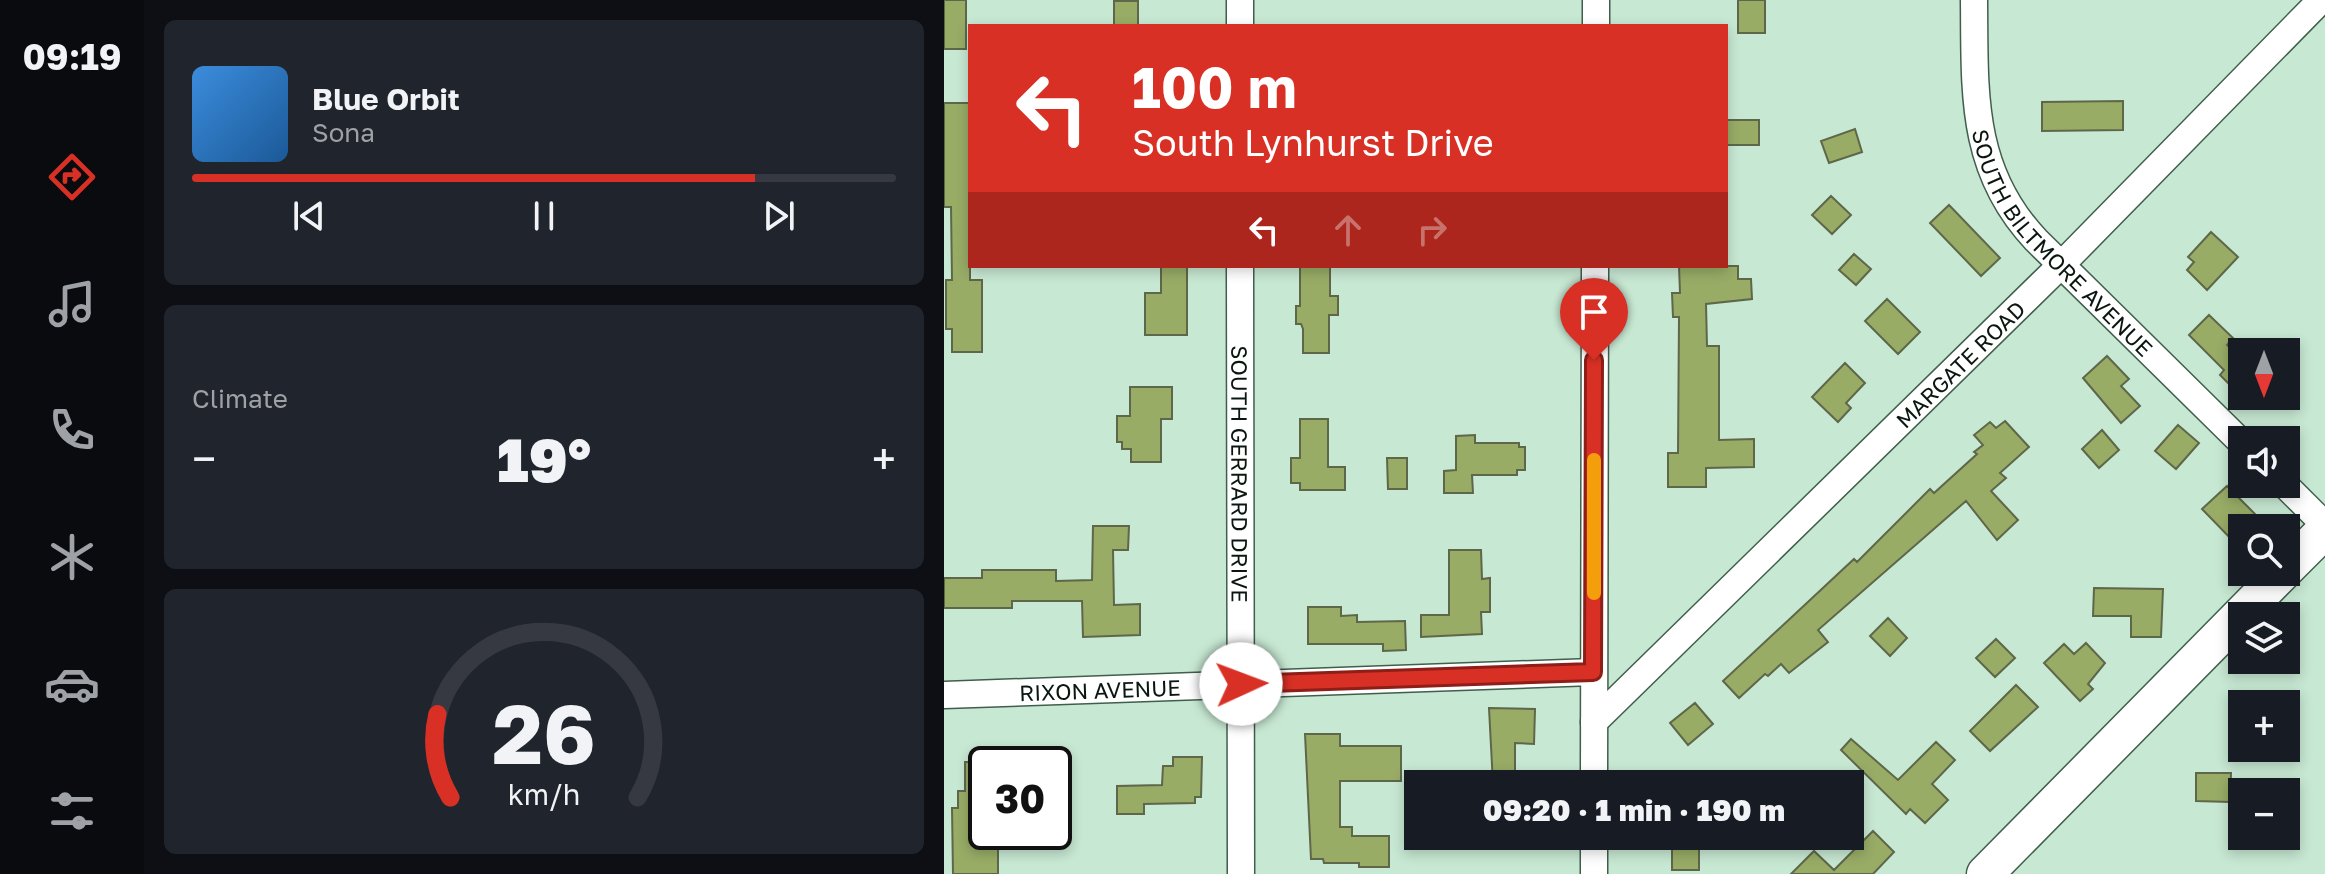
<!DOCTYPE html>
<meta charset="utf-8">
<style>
body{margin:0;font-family:"Golos Text",sans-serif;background:#20242c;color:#f1f3f6;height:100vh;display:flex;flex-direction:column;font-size:30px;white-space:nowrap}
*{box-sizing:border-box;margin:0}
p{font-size:26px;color:#9ea1a6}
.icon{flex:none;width:44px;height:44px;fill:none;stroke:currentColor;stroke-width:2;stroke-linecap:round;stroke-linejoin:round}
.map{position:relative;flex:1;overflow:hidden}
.drawer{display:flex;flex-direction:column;gap:20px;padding:20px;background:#0d0f14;width:800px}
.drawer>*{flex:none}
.banner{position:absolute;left:24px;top:24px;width:760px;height:244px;border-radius:0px;box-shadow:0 4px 12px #0003;background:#d93025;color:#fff;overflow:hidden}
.needle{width:52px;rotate:180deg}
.fabs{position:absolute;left:1284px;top:338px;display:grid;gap:16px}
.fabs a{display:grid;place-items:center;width:72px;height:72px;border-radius:0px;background:#171b24;box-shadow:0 4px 12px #0003;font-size:40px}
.speed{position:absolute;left:24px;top:746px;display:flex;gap:16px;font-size:40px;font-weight:700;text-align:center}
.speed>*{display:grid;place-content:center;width:104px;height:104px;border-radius:50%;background:#171b24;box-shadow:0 4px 12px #0003;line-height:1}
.speed .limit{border:4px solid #111;border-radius:12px;background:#fff;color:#111}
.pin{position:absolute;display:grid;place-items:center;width:68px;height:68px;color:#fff;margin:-82px -34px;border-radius:50% 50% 50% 0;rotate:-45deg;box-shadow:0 0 8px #0007}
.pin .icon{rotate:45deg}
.me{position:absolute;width:88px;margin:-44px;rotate:88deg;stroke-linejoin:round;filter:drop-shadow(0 0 6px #0008)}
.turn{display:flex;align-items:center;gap:28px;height:168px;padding:0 32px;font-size:36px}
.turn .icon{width:104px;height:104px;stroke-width:2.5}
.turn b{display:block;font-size:56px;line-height:68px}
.lanes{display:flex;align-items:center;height:76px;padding:0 32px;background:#0003;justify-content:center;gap:40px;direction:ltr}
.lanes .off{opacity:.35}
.big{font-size:60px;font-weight:800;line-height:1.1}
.drawer .card{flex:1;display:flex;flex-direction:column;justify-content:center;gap:12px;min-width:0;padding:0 28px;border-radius:12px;background:#20242c}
.drawer .dial{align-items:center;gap:0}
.dial svg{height:208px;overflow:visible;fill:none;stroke:#363941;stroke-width:7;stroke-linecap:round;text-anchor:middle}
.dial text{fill:#f1f3f6;stroke:none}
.song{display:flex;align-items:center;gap:24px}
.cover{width:96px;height:96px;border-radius:12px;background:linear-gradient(135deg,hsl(210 70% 55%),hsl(210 70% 35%))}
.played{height:8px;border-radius:4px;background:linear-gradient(90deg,#d93025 80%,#363941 80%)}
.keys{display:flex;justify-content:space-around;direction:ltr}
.heat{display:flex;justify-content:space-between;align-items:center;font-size:44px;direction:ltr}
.trip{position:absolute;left:460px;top:770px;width:460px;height:80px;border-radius:0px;background:#171b24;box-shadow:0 4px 12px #0003;font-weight:800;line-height:80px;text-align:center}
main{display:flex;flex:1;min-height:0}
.dock{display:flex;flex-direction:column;width:144px;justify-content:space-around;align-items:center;background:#090b0e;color:#9ea1a6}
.dock .icon{width:56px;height:56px}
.dock .on{color:#d93025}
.dock b{font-size:36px;color:#f1f3f6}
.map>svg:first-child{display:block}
</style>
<main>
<nav class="dock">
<b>09:19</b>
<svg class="icon on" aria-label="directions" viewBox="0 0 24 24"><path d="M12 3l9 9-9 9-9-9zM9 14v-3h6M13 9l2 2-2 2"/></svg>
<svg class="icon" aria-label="music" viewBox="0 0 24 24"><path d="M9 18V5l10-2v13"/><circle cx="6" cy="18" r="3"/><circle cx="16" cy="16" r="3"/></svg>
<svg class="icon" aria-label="phone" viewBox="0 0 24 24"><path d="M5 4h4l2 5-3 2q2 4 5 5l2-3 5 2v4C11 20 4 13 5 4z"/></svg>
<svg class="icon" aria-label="climate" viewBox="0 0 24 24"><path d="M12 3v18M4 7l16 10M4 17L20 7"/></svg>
<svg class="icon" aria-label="car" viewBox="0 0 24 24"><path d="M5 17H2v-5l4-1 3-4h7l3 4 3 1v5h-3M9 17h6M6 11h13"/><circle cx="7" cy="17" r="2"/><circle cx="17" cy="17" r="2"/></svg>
<svg class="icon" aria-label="filters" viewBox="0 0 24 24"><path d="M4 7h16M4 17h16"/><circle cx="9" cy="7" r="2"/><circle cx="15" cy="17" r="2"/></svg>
</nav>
<section class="drawer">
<div class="card">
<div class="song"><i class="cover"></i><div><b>Blue Orbit</b><p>Sona</p></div></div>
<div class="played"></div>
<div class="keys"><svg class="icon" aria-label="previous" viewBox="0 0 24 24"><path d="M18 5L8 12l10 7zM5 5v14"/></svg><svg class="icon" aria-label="pause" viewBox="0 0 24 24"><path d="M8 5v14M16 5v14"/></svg><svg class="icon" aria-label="next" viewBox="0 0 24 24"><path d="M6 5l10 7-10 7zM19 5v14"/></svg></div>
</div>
<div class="card"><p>Climate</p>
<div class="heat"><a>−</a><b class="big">19°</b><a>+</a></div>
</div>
<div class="card dial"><svg viewBox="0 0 100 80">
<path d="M14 69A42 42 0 1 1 86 69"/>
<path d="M14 69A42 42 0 0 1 9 37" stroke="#d93025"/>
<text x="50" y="56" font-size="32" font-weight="700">26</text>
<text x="50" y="72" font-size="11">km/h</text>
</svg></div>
</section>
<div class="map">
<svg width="1381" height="874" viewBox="0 0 1381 874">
<rect width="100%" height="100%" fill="#c7e8d3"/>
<path fill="#98ac66" stroke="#5e674a" stroke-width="2" d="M0 0H22V49H0Z
M794 0H821V33H794Z
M170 1H194V26H170Z
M1179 101V130L1098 131V102Z
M0 103H26V280H38V352H8V329H2V280H8L7 207H0Z
M782 120H815V145H782Z
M911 129 918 152 885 163 877 141Z
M887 196 907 215 888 234 868 215Z
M1005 205 1056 258 1037 276 986 223Z
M1267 232 1294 257 1263 290 1243 270 1250 262 1244 257Z
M910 254 927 269 912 285 895 270Z
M217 266H243V335H201V293H217Z
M356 266H386V296H394V315H385V353H359V329L357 324H352V306H356Z
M735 266H794V279H807L808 299 762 304 763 346H775V440L810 439V467L762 468V487H724V453H734L735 317H729L728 293H736Z
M943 299 976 332 954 354 921 321Z
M1265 315 1289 338 1283 345 1294 356 1298 351V388L1293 383 1289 388 1276 375 1280 370 1245 335Z
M1163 356 1185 379 1177 386 1196 406 1177 423 1139 378Z
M901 363 921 383 902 403 907 408 894 422 868 397Z
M186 387H228V419H217V462H187V449H178V442H173V416H186Z
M356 419H384V467H401V490H356V483H347V458H356Z
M1061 421 1085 447 1056 473 1062 478 1047 491 1074 520 1053 540 1022 501 874 630 884 642 845 673 837 664 824 676 821 674 795 698 779 681 910 559 913 562 986 489 990 493 1033 454 1030 452 1039 445 1030 435 1046 422 1052 428Z
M1234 425 1255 443 1232 469 1211 451Z
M1158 430 1175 450 1155 468 1138 449Z
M531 435V443H575V447H581V470H573V475H528L529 493H500V471L512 470V436Z
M443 458H463V489H444Z
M1283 486 1314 517 1298 528 1289 541 1258 509Z
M149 526H185L184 550H169L170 605 196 604V635L139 637 138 601H68V608H0V578H38V570H112V581L148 580Z
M505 550H537L538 579 546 578V612H537L538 634 477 637V615H505Z
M1150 588 1219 589 1217 637H1187V616H1149Z
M364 607H397V616L413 615V622L461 621 462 650 439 651V644H364Z
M944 618 963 638 946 656 926 636Z
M1052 639 1071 658 1051 677 1032 658Z
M1142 643 1161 663 1144 684 1149 689 1136 701 1100 663 1120 644 1130 654Z
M1072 685 1094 707 1046 751 1026 731Z
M751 703 769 724 744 745 726 723Z
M545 708 591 709 590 744 571 743V784H549Z
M361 734H396V746H457V781H396V827H408V836H445V867H415V863H380L379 859H367Z
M907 739 954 780 992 742 1011 760 988 784 1004 800 981 823 966 809 962 814 897 750Z
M229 757H258L257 797H251V803L200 804V814H173V786L218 785 219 766H229Z
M21 762H42V832H54V874H9L8 808H14V791H21Z
M1252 773H1287L1286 802 1252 801Z
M929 831 950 852 929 874H847L870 851 890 870Z
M755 845V870H728V846Z"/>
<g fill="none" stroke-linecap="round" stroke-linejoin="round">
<defs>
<g id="street">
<path d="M296 0V26"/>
<path id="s1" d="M1030 0C1031 90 1025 169 1092 240L1298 443"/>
<path d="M652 26V0"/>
<path id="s2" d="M296 266 297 874"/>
<path d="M1340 484 1381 525"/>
<path id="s3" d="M0 695 649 672"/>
<path id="s4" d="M650 722 1118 264 1377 0"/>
<path d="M650 784 651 266"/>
<path d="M650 874V836"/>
</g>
<path id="secondary" d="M1342 569 1381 530
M1041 874 1339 572"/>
</defs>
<use href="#street" stroke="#405e4c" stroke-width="29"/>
<use href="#secondary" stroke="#405e4c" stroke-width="39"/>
<use href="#street" stroke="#fff" stroke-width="26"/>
<use href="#secondary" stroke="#fff" stroke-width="36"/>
</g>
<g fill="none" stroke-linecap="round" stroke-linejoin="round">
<defs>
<path id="route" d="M297 684 649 672 650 360"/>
</defs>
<use href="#route" stroke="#8d1f18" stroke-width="20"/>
<use href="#route" stroke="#d93025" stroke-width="14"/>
<path stroke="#f59e0b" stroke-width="14" d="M650 593V460"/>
</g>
<g text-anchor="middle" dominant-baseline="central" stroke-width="8" stroke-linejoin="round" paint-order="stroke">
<g font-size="22" fill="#0a160f" stroke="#d4f6e0">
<text stroke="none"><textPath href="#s1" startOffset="272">SOUTH BILTMORE AVENUE</textPath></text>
<text stroke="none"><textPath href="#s4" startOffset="512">MARGATE ROAD</textPath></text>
<text stroke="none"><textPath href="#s2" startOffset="208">SOUTH GERRARD DRIVE</textPath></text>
<text stroke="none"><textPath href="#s3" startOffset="156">RIXON AVENUE</textPath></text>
</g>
</g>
</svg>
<div class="fabs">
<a><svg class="needle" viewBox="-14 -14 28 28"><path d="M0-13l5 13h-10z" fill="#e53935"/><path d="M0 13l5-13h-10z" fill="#9ea1a6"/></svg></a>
<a><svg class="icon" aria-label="sound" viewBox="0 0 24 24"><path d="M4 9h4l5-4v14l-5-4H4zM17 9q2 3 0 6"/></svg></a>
<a><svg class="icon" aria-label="search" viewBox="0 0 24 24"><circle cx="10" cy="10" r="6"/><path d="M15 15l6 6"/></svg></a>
<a><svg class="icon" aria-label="layers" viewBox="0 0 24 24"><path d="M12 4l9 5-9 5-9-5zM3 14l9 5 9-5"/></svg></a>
<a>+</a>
<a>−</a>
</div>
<div class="speed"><div class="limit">30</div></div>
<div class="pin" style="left:650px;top:360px;background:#d93025"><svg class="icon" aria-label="arrive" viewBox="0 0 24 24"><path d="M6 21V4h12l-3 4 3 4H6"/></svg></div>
<svg class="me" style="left:297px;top:684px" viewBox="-20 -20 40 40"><circle r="19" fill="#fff"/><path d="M0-13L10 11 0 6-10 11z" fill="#d93025"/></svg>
<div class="trip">09:20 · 1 min · 190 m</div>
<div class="banner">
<div class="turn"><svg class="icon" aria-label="left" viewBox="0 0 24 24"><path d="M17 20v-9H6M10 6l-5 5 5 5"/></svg><div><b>100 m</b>South Lynhurst Drive</div></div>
<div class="lanes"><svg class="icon" aria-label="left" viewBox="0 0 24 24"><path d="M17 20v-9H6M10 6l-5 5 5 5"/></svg><svg class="icon off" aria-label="ahead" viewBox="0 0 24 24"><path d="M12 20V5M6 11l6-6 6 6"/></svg><svg class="icon off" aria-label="right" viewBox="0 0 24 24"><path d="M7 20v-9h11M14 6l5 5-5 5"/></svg></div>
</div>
</div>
</main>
